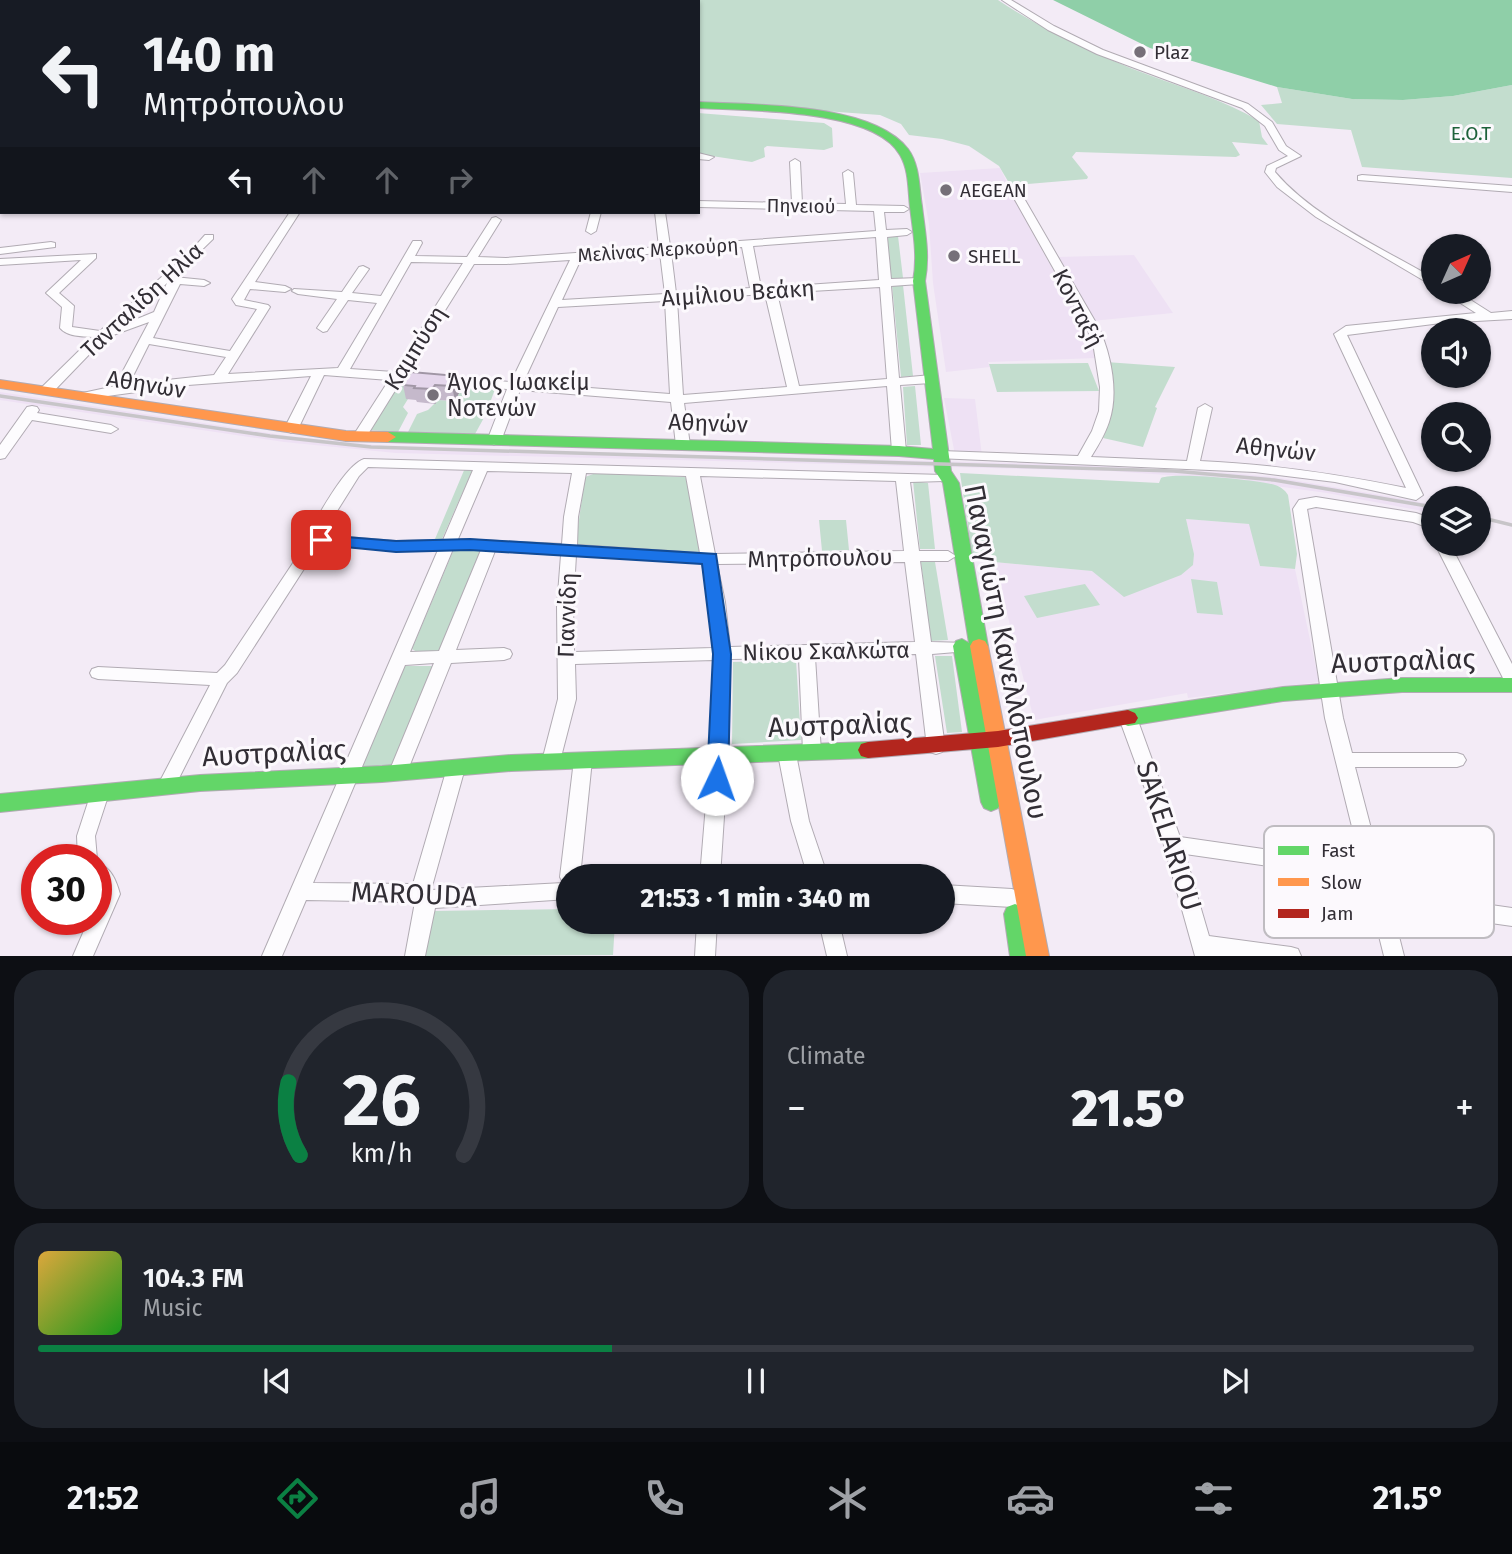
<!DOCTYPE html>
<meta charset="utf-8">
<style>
body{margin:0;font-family:"Fira Sans",sans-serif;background:#20242c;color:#f1f3f6;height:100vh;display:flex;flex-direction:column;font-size:26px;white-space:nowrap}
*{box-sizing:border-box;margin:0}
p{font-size:23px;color:#9ea1a6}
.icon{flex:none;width:38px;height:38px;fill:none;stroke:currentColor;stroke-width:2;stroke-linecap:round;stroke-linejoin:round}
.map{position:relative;height:956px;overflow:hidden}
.sheet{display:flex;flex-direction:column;gap:14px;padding:14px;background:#0d0f14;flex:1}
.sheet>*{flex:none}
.hud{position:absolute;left:0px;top:0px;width:700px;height:214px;box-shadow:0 2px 5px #0004;background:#171b24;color:#f1f3f6;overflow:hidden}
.needle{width:46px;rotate:45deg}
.fabs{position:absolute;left:1421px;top:234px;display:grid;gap:14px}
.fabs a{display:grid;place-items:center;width:70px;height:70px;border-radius:50%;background:#171b24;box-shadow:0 2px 5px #0004;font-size:35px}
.speed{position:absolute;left:21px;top:844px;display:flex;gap:14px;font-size:35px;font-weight:700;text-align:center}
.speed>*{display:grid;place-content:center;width:91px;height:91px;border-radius:50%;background:#171b24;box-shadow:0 2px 5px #0004;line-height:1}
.speed .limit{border:10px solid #d22;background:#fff;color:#111}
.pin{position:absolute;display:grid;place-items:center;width:60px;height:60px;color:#fff;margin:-30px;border-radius:14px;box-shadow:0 4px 10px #0006}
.me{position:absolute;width:77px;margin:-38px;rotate:3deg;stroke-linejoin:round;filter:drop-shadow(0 0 5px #0008)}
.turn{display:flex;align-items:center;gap:24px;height:147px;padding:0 28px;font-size:32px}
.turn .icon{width:91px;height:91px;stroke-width:2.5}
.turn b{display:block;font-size:49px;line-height:60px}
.lanes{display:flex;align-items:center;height:66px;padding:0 28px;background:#0003;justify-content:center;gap:35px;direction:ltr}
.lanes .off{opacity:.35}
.big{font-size:52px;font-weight:800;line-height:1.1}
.sheet .widget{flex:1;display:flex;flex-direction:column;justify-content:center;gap:10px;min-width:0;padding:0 24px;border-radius:28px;background:#20242c}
.sheet .dial{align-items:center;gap:0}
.dial svg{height:182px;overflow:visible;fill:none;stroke:#363941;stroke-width:7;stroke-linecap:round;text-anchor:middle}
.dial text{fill:#f1f3f6;stroke:none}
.song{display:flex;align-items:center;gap:21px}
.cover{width:84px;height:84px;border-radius:10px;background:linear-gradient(135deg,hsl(40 70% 55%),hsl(120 70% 35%))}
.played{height:7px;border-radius:4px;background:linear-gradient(90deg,#0b8043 40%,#363941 40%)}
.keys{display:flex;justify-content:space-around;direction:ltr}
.heat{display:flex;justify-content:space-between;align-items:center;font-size:38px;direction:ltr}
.sheet .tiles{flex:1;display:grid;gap:14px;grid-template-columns:1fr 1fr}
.widget:last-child{grid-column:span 2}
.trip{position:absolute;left:556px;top:864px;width:399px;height:70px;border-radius:35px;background:#171b24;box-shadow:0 2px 5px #0004;font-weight:800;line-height:70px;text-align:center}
.tab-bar{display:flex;height:112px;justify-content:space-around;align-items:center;background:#090b0e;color:#9ea1a6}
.tab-bar .icon{width:49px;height:49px}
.tab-bar .active{color:#0b8043}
.tab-bar b{font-size:32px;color:#f1f3f6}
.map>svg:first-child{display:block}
</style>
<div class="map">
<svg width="1512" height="956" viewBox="0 0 1512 956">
<rect width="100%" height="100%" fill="#f3ebf6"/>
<path fill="#eee1f4" d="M1000 168 1030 229 1084 325 1096 358 988 362 990 367 946 372 933 283 929 224 920 173Z
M1134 255 1173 313 1092 321 1057 257Z
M0 392 288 436 395 447 1087 465 1229 473 1275 477 1416 501 1433 505V513L1327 493 1225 479 1109 471 396 453 284 442 161 424 0 400Z
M944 398 975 399 982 456 955 455Z
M1186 519 1250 524 1260 566 1295 569 1319 682 1188 698 1187 693 1034 720 994 562 1092 571 1194 554Z"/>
<path fill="#c3ddce" d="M496 0H998C1045 31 1096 55 1149 75 1187 89 1224 100 1259 121L1262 137 1268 145 1232 142 1240 155 1236 157 1076 152 1072 157 1088 177 1087 179 1015 185 1009 183 999 166 969 146 942 139 909 135 901 124 880 115 698 102V2Z
M1512 85V178L1362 167 1351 130 1277 124 1261 105 1282 103 1277 87 1352 99 1403 100 1453 96Z
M698 113 824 123 832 128 833 147 824 150 767 146 764 148 765 157 752 162 698 154Z
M898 236 903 278 891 279 887 237Z
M892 285H903L913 376 901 377Z
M1106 362 1175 367 1155 407 1157 408 1143 447 1103 438 1112 411Z
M1088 363 1099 391 997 392 989 364Z
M396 382 495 389 486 414 475 434 408 432 417 414 428 410 438 400 455 401 460 391 408 399 403 407 408 413 398 432 370 430Z
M915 386 921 445H907L903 387Z
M465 468 473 469 442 539H435Z
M596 473 685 477 689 485 700 552 578 546 576 541 585 477Z
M960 473 1159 483 1161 478C1177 472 1257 480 1275 485 1281 487 1285 490 1288 495L1297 554 1295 569 1260 566 1249 524 1186 519 1194 554 1193 565 1181 575 1124 597 1092 571 973 560Z
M913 481 928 483 935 549H920Z
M819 520H846L849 550 822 551Z
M454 549 483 550 440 653 417 652 412 649Z
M921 562H935L948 640 931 641Z
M1191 579 1217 582 1223 615 1197 613Z
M1085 584 1100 605 1037 618 1024 596Z
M935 656H952L962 732 947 733Z
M796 660 801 740 732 744 733 662Z
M405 666H434L395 765 362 767Z
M569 909V922H615L613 955 423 956 432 911Z"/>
<path fill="#8fcfa8" d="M0 0H418L2 2 0 24Z
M1053 0H1512V85L1453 96 1403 100 1352 99 1277 87 1150 48Z"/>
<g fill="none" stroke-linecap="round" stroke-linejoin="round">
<defs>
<path id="street" d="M429 0H442L426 2Z
M1002 0H1011L1054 26 1103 50 1248 104 1272 122 1286 146 1301 156 1276 168 1275 172C1314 218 1382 248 1433 278V286L1316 217 1277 187 1265 172 1267 166 1288 156 1279 150 1265 126 1242 108 1097 54 1048 30Z
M0 50H2V54H0Z
M0 82H2V88H0Z
M2 110V118L0 119V111Z
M698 153 714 157 709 160 698 159Z
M795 159 800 162 802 203 846 204 843 173 848 170 853 173 856 205 904 206 909 209 904 212H884L886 230 907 229 912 232 907 235 887 237 891 279 919 278 925 281 919 284 891 286 899 378 931 375 937 379 931 383 900 385 906 451 904 454H894L892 451 887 386 684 403 690 445 683 449 676 445 671 402 520 390 501 441 494 445 487 441 507 389 401 381 365 439 360 440 353 436 389 380 324 375 298 429 291 433 284 429 311 376 188 385 78 400 77 397 78 394 115 386 149 322 105 338 51 394H41L40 391 41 388 93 337C81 336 68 337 60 328L62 307 46 293 81 260 0 265V259L96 254V258L59 293 74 306 72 327 100 331 189 253 205 235H213V239L174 277 204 280 210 283 204 286 180 284 153 338 230 351 257 309 236 305 232 299 290 212H300L255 282 285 286 291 289 285 292 250 289 244 300 268 305 270 307 228 374 338 368 377 303 348 300 327 331 323 332 317 328 337 299 298 294 292 291 294 289 342 292 359 267 363 266 369 269 352 293 381 296 413 241H421L422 243 415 256 467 257 492 218 496 217 501 220 478 257 506 258 659 247 655 212H665L670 246 876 231 874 211 698 207V201L792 203 790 162ZM876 237 879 280 761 288 753 246ZM742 247 750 288 676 293 671 252ZM660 253 665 294 562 300 581 259ZM570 260 511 382 406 373 474 264H506ZM411 262 463 263 394 372 350 369ZM167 283 154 312 120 326ZM880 287 887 379 799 386 777 293ZM765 294 787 387 683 395 677 300ZM665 301 670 394 523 383 558 307ZM149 344 226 357 214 375 129 384Z
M1362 175 1512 186V192L1358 180V176Z
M1020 197 1025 200 1099 328C1111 355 1119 393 1109 422 1105 434 1098 446 1091 457L1187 461 1198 408 1205 404 1212 408 1200 461C1270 464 1337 474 1406 488L1334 334 1346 326 1476 313 1443 292H1458L1491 313 1512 311V319L1441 323 1347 335 1423 495 1416 500 1335 482 1255 472 936 458 934 455 941 451 1078 456 1092 431 1099 411 1100 387 1094 349 1087 328 1015 200Z
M591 212H601L596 231 591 234 586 231Z
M51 242 55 243V247L0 254V248Z
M32 406 37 407 39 410 37 413 111 425 118 429 111 433 32 420 5 458 0 459V445L27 407Z
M364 459 944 475 946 478 944 481 910 482 919 551H948L956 556 948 561H920L931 642 968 643 970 647 968 651 932 654 945 747 942 752 936 754 930 752 927 747 916 654 815 657 821 752 818 757 812 759 806 757 803 752 799 658 730 659 728 756 720 877H700L710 756 714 660 575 664 576 699 560 761 557 766 551 768 545 766 542 761 558 699 557 607 561 555 495 551 456 650 504 648 510 650 512 654 510 658 504 660 451 663 407 772 404 777 398 779 392 777 389 772 434 663 405 665 313 883 413 884 447 768 450 763 456 761 462 763 465 768 431 890 563 883 560 877 574 760 577 755 583 753 589 755 592 760 580 877H569V899L435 908 425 956H405L415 902 306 900 282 956H262L438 550 396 551 320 544 237 673 227 683 173 790 167 792 161 790 158 785 210 685 98 679 92 677 90 673 92 669 98 667 217 673 225 665 309 539 307 535C318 517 345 465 364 459ZM368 467 473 470 443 540 396 541 322 535 359 476ZM487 471 572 473 564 517 562 544 458 539ZM586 473 686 476 700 553 577 545 578 517ZM700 476 896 481 904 551 715 554ZM453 549 481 550 439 651 410 652ZM576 555 702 563 709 602 713 648 574 652 573 607ZM905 562 915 642 730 647 725 602 717 564Z
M1316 497 1416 513 1433 519V534L1428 532 1424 526 1413 522 1316 507 1307 509 1343 718 1352 753H1457L1463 755 1466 760 1463 765 1457 767H1355L1387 890 1512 908V926L1392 909 1404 956H1384L1365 880 1185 854 1209 936 1291 947 1298 949 1301 956H1195L1159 827 1119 718 1122 713 1128 711 1134 713 1137 718 1180 837 1361 863 1325 718 1293 509 1299 500Z
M1435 544H1450L1512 664V686L1506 684 1504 680Z
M787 747 793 749 796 754 809 821 828 877H808L791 821 778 754 781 749Z
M100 785 106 788 109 793 95 836 97 859H78L77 836 91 793 94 788Z
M96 862C111 867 116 880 120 894L93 956H73L89 919H96V903L100 894 96 884Z
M943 885 1012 889 1019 892 1022 898 1019 904 1012 907 943 903Z
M697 922H717L715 956H695Z
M819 922H839L847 956H827Z"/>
<path id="fast" d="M0 41H2V47H0Z
M698 102C753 105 872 102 908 149 920 165 919 188 922 206 925 232 930 255 925 281L951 471 959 483 988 646 985 651 979 653 972 650 1001 802 998 808 991 811 984 808 981 802 953 646 956 641 962 639 969 643 943 483 935 471 934 459 899 456 388 442 380 437 388 432 899 446 933 449 913 281C918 256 913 232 910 207 908 190 909 170 900 155 874 108 746 111 698 108Z
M1402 678H1512V692H1402L1283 701 1128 726 1121 723 1118 718 1121 713 1128 710 1283 687Z
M868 742 875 744 878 750 875 756 868 758 511 771 382 782 200 791 0 812V794L200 775 382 766 511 755Z
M1015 904 1023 907 1033 956H1010L1004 914 1007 907Z"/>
<path id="slow" d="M0 380 346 431 388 432 396 437 388 442 346 441 0 388Z
M979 639 985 641 988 646 1049 956H1026L970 646 973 641Z"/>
<path id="jam" d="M1128 710 1135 713 1138 718 1135 723 998 747 868 758 861 756 858 750 861 744 868 742 998 731Z"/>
</defs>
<use href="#street" stroke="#b1abb3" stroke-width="2"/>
<use href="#fast" stroke="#b1abb3" stroke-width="2"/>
<use href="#slow" stroke="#b1abb3" stroke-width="2"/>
<use href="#jam" stroke="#b1abb3" stroke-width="2"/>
<use href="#street" fill="#fdfcfe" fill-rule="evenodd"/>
<use href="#fast" fill="#63d668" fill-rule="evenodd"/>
<use href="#slow" fill="#ff974d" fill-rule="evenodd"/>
<use href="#jam" fill="#b3261e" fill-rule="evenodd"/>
<path stroke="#c7c5c8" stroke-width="3.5" d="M0 396 270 436 371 447 1174 471 1274 480 1433 507
M1479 517 1512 525"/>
</g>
<path fill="#c5b9cb" d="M458 376 460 391 455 401 438 400 435 404 417 402 416 400 406 399 403 385Z"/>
<path fill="#a096a5" d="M458 376 460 391 455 401 452 386Z
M435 385 438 400 435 404 432 389Z"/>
<path fill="#e5d7ec" stroke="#a096a5" stroke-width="2" d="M411 372 458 376 452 386 435 385 432 389 414 388 415 386 403 385Z"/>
<path fill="#1a73e8" stroke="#114b97" stroke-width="2" d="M321 535 396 541 470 539 716 554 731 654 728 779 725 785 717 787 710 785 707 779 713 654 702 564 470 550 396 552 315 544 313 540 315 536Z"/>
<g fill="#767079" stroke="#fcf9fd" stroke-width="2.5">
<circle cx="1140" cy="52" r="7"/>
<circle cx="946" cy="190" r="7"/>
<circle cx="954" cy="256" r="7"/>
<circle cx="433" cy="395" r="7"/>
</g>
<g text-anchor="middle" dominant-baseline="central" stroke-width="6" stroke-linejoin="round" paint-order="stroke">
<g font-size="19" fill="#322e35" stroke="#fcf9fd" text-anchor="start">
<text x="1154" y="52">Plaz</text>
<text x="960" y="190">AEGEAN</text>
<text x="968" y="256">SHELL</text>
</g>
<g font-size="19" fill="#1d613a" stroke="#fcf9fd">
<text x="1471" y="133">E.O.T</text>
</g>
<g font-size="19" fill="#322e35" stroke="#fcf9fd">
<text transform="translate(801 206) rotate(1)">Πηνειού</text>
<text transform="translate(658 250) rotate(-4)">Μελίνας Μερκούρη</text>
</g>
<g font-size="23" fill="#322e35" stroke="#fcf9fd">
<text transform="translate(738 293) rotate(-4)">Αιμίλιου Βεάκη</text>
<text transform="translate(142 300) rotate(-43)">Τανταλίδη Ηλία</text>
<text transform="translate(1078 308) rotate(63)">Κονταξή</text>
<text transform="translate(415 348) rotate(-58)">Καμπύση</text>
<text transform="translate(146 384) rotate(9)">Αθηνών</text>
<text transform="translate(708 423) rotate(2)">Αθηνών</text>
<text transform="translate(1276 449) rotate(6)">Αθηνών</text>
<text transform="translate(820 558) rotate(-1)">Μητρόπουλου</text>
<text transform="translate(567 615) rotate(-88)">Γιαννίδη</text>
<text transform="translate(826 651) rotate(-1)">Νίκου Σκαλκώτα</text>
</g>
<g font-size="23" fill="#322e35" stroke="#fcf9fd" text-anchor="start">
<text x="447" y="382">Άγιος Ιωακείμ<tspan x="447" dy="26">Νοτενών</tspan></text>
</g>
<g font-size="28" fill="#322e35" stroke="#fcf9fd">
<text transform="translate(1006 652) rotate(79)">Παναγιώτη Κανελλόπουλου</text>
<text transform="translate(1403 661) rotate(-2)">Αυστραλίας</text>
<text transform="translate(840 725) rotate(-2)">Αυστραλίας</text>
<text transform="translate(274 753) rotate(-3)">Αυστραλίας</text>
<text transform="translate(1169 836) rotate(72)">SAKELARIOU</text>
<text transform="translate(414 894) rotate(2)">MAROUDA</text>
</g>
</g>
<rect x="1264" y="826" width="230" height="112" rx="10" fill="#fcf9fd" stroke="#bfbcc1" stroke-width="2"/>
<rect x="1278" y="846" width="31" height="9" fill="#63d668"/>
<rect x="1278" y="878" width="31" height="8" fill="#ff974d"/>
<rect x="1278" y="909" width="31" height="9" fill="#b3261e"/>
<g font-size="19" fill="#322e35">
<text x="1321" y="857">Fast</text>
<text x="1321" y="889">Slow</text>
<text x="1321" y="920">Jam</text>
</g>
</svg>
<div class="fabs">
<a><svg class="needle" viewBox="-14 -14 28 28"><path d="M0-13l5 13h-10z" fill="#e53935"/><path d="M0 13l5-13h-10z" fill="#9ea1a6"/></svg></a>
<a><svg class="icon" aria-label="sound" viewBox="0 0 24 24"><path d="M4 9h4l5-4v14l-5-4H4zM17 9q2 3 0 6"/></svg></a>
<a><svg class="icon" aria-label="search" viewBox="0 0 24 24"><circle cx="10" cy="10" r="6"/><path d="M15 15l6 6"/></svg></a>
<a><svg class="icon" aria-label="layers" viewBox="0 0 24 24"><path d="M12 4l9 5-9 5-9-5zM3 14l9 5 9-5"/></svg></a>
</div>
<div class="speed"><div class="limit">30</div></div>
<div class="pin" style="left:321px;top:540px;background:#d93025"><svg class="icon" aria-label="arrive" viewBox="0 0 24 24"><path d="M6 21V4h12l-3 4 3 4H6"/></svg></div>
<svg class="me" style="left:717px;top:779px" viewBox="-20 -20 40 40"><circle r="19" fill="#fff"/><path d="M0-13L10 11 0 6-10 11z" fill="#1a73e8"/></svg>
<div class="trip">21:53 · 1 min · 340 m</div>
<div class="hud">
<div class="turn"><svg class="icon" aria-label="left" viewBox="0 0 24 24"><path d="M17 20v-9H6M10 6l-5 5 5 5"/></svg><div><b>140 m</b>Μητρόπουλου</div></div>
<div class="lanes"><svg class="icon" aria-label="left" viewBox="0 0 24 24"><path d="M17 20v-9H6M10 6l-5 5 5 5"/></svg><svg class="icon off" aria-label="ahead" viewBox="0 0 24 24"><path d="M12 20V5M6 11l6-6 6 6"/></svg><svg class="icon off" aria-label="ahead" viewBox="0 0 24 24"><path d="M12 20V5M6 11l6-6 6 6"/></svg><svg class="icon off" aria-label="right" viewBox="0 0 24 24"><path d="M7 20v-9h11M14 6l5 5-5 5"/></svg></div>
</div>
</div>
<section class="sheet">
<div class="tiles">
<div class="widget dial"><svg viewBox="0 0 100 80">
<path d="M14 69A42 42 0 1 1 86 69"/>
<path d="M14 69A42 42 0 0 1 9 37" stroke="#0b8043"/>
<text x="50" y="56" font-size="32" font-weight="700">26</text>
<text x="50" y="72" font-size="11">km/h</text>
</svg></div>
<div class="widget"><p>Climate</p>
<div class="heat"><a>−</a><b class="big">21.5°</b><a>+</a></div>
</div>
<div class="widget">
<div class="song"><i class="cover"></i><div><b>104.3 FM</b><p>Music</p></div></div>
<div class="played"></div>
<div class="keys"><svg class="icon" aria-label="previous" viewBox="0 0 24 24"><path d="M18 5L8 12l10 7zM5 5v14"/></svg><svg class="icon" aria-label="pause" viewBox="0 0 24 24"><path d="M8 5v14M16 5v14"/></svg><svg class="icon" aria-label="next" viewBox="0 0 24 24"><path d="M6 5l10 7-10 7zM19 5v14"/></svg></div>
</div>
</div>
</section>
<nav class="tab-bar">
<b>21:52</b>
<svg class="icon active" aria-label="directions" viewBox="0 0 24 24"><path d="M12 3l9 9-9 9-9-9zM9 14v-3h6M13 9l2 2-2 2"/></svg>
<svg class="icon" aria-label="music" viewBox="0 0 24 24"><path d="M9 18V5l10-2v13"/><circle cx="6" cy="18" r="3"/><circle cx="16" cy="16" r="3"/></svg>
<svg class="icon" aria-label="phone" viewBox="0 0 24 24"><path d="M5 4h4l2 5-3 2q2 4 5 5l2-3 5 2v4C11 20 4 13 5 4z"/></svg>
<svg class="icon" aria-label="climate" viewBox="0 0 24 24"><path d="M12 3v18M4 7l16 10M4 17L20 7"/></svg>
<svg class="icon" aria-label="car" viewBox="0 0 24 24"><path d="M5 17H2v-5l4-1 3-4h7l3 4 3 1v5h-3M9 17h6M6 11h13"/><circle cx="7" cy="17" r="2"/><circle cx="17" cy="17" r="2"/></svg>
<svg class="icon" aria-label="filters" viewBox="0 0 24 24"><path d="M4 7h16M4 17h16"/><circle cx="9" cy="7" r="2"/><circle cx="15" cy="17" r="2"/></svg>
<b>21.5°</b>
</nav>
